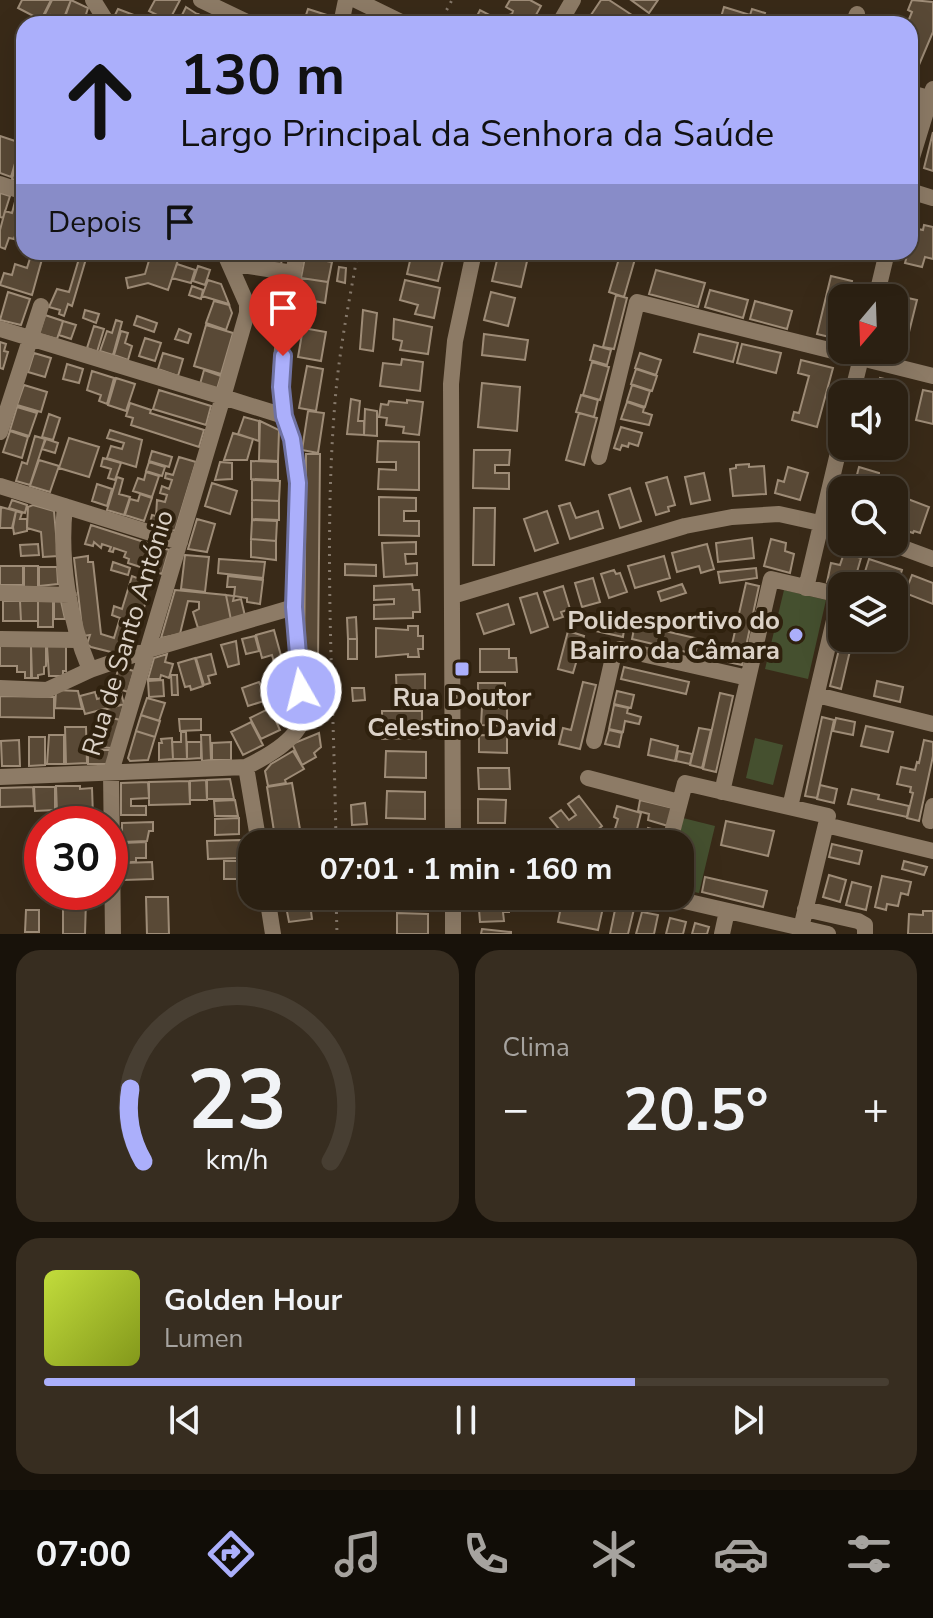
<!DOCTYPE html>
<html lang="pt">
<meta charset="utf-8">
<style>
body{margin:0;font-family:"Nunito Sans",sans-serif;background:#372d20;color:#f1f3f6;height:100vh;display:flex;flex-direction:column;font-size:30px;white-space:nowrap}
*{box-sizing:border-box;margin:0}
p{font-size:26px;color:#a6a39f}
.icon{flex:none;width:44px;height:44px;fill:none;stroke:currentColor;stroke-width:2;stroke-linecap:round;stroke-linejoin:round}
.map{position:relative;height:934px;overflow:hidden}
.drawer{display:flex;flex-direction:column;gap:16px;padding:16px;background:#18120a;flex:1}
.drawer>*{flex:none}
.guide{position:absolute;left:16px;top:16px;width:902px;height:244px;border-radius:24px;box-shadow:0 8px 32px #0002,0 0 0 2px #473e32;background:#abaffb;color:#111;overflow:hidden}
.needle{width:52px;rotate:199deg}
.buttons{position:absolute;left:828px;top:284px;display:grid;gap:16px}
.buttons a{display:grid;place-items:center;width:80px;height:80px;border-radius:16px;background:#2b2012;box-shadow:0 8px 32px #0002,0 0 0 2px #473e32;font-size:40px}
.speed{position:absolute;left:24px;top:806px;display:flex;gap:16px;font-size:40px;font-weight:700;text-align:center}
.speed>*{display:grid;place-content:center;width:104px;height:104px;border-radius:50%;background:#2b2012;box-shadow:0 8px 32px #0002,0 0 0 2px #473e32;line-height:1}
.speed .limit{border:12px solid #d22;background:#fff;color:#111}
.pin{position:absolute;display:grid;place-items:center;width:68px;height:68px;color:#fff;margin:-82px -34px;border-radius:50% 50% 50% 0;rotate:-45deg;box-shadow:0 0 8px #0007}
.pin .icon{rotate:45deg}
.me{position:absolute;width:88px;margin:-44px;rotate:352deg;stroke-linejoin:round;filter:drop-shadow(0 0 6px #0008)}
.turn{display:flex;align-items:center;gap:28px;height:168px;padding:0 32px;font-size:36px}
.turn .icon{width:104px;height:104px;stroke-width:2.5}
.turn b{display:block;font-size:56px;line-height:68px}
.then{display:flex;align-items:center;height:76px;padding:0 32px;background:#0003;gap:16px;font-size:30px}
.big{font-size:60px;font-weight:700;line-height:1.1}
.drawer .widget{flex:1;display:flex;flex-direction:column;justify-content:center;gap:12px;min-width:0;padding:0 28px;border-radius:24px;background:#372d20}
.drawer .dial{align-items:center;gap:0}
.dial svg{height:208px;overflow:visible;fill:none;stroke:#473e32;stroke-width:7;stroke-linecap:round;text-anchor:middle}
.dial text{fill:#f1f3f6;stroke:none}
.song{display:flex;align-items:center;gap:24px}
.cover{width:96px;height:96px;border-radius:12px;background:linear-gradient(135deg,hsl(70 70% 55%),hsl(70 70% 35%))}
.played{height:8px;border-radius:4px;background:linear-gradient(90deg,#abaffb 70%,#473e32 70%)}
.keys{display:flex;justify-content:space-around;direction:ltr}
.heat{display:flex;justify-content:space-between;align-items:center;font-size:44px;direction:ltr}
.drawer .tiles{flex:1;display:grid;gap:16px;grid-template-columns:1fr 1fr}
.widget:last-child{grid-column:span 2}
.trip{position:absolute;left:238px;top:830px;width:456px;height:80px;border-radius:24px;background:#2b2012;box-shadow:0 8px 32px #0002,0 0 0 2px #473e32;font-weight:700;line-height:80px;text-align:center}
.tabs{display:flex;height:128px;justify-content:space-around;align-items:center;background:#110d07;color:#a6a39f}
.tabs .icon{width:56px;height:56px}
.tabs .selected{color:#abaffb}
.tabs b{font-size:36px;color:#f1f3f6}
.map>svg:first-child{display:block}
</style>
<div class="map">
<svg width="933" height="934" viewBox="0 0 933 934">
<rect width="100%" height="100%" fill="#392a18"/>
<path fill="#45502f" d="M784 590 826 600 808 679 765 669Z
M755 738 783 745 773 785 746 778Z
M683 818 715 826 699 893 680 889V844H677Z"/>
<path fill="#594936" stroke="#9e8c77" stroke-width="2" d="M22 0H51L41 20 18 8Z
M52 0H71L63 20 51 15 47 23 42 20Z
M71 0 88 8 83 24 65 17Z
M155 0H180L169 21 149 11Z
M510 0H530L541 6 531 24H473L480 10 497 19 512 14 513 11 506 7Z
M601 0H609L638 19 635 24H598L589 18Z
M631 0H658L649 13Z
M912 0 933 2V32L910 86V24H907L912 12 908 10Z
M186 7 197 14 193 21 182 15Z
M724 7 750 15 752 9 765 13 763 19 773 24H719Z
M118 9 134 15 138 24H119L115 15Z
M308 9 333 17 331 24H303Z
M198 14 213 22 212 24H193Z
M933 132V171L924 168Z
M0 136 21 143 11 177 0 173Z
M20 154 24 156V182L12 179Z
M0 193 10 196 3 218 0 217Z
M16 198 24 201V205L14 239 9 238 5 249 0 247V230L5 211 12 213Z
M24 209V239L23 241 15 239Z
M924 225 933 227V259L925 257 922 267 905 263 912 237 916 238 918 229 923 230Z
M32 252H44L32 295 0 285 4 273 12 275 15 264 27 268Z
M81 252H88L72 306 68 304 64 316 59 314 60 310 49 307 57 289 69 292Z
M158 252 180 254 168 290 148 283 128 288 126 278 145 274 150 257 156 259Z
M264 252H291L290 259 282 258 281 265 263 262Z
M412 252H445L438 281 407 274Z
M499 252 528 257 521 287 492 281Z
M621 252H637L624 297 609 292Z
M305 257 332 262 328 282 301 278Z
M177 264 195 270 191 283 172 278Z
M198 266 210 270 205 285 193 281Z
M339 267 346 268 345 283 337 281Z
M656 270 705 283 698 307 649 294Z
M831 276 852 281 848 298H842V323L838 339 817 334Z
M301 278 328 282 325 303 298 298Z
M208 280 221 284 229 304 202 296Z
M405 280 440 288 434 318 415 314 418 305 400 300Z
M192 286 203 290 201 299 189 295Z
M710 290 748 300 743 318 705 307Z
M8 292 30 299 21 325 0 320Z
M491 292 515 298 508 326 484 320Z
M616 295 627 298 614 349 603 347Z
M899 296 917 300 903 356 885 352 894 350V316Z
M297 300 316 303 313 319 295 315Z
M214 301 229 305 232 313 226 330 206 323Z
M755 301 792 311 787 329 750 319Z
M85 310 99 314 96 323 83 318Z
M363 310 377 313 373 351 360 349Z
M45 315 63 321 57 339 39 334Z
M137 316 157 323 154 332 134 325Z
M394 319 432 327 428 354 400 350 402 341 393 339Z
M116 320 122 322 113 355 100 351 107 331 112 333Z
M63 321 76 325 71 339 59 335Z
M206 325 233 333 221 374 194 366Z
M94 326 104 329 97 352 87 348Z
M303 328 326 332 321 361 298 357Z
M179 329 191 334 188 343 175 339Z
M121 331 128 333 125 343 132 346 128 360 114 355Z
M484 334 528 340 525 360 482 355Z
M699 334 738 343 733 362 694 352Z
M145 338 161 343 155 361 139 356Z
M0 342 6 344 4 351 8 352 3 369 0 368Z
M742 344 781 353 776 373 737 363Z
M594 345 611 350 607 365 590 360Z
M34 353 51 358 45 377 28 372Z
M163 353 183 359 178 376 158 369Z
M640 353 661 360 656 375 635 368Z
M402 359 423 362 420 391 380 386 383 363 401 365Z
M801 360 833 368 817 427 792 420 794 412 799 413 809 376 798 373Z
M592 362 609 367 600 400 583 395Z
M67 364 83 369 79 383 63 379Z
M307 366 323 369 316 411 299 408Z
M636 369 657 376 652 391 631 384Z
M204 370 221 376 217 389 200 384Z
M92 371 114 378 107 404 99 401 101 395 87 390Z
M116 378 135 384 126 411 108 405Z
M880 378 894 381 893 386 897 387 894 395 900 396 894 418V394H876Z
M482 383 520 387 517 431 478 427Z
M24 385 47 392 41 412 17 405Z
M632 385 650 391 645 407 627 401Z
M159 390 211 406 206 425 153 409Z
M923 390 933 392V424L916 420Z
M581 395 598 400 594 417 576 412Z
M351 399 360 401 358 421H364V435L347 434Z
M407 400 423 402 419 435 403 433 404 427 386 425 387 418 379 417 381 404 388 405 389 401 407 403Z
M627 402 644 408 643 412 652 415 649 425 621 419Z
M130 403 151 410 150 413 204 430 199 447 131 425 133 418 126 416Z
M17 407 37 413 29 436 10 430Z
M365 409 377 411V436L364 435Z
M308 411 324 413 318 453 302 450Z
M579 413 597 418 584 465 566 460Z
M49 414 60 418 53 440 42 437Z
M244 417 259 421V441L238 434Z
M260 421 279 430 278 461 259 460Z
M621 427 642 433 638 446 629 443 628 447 622 445 620 450 614 448Z
M110 430 142 440 136 467 107 458 111 446 122 449 124 443 107 438Z
M10 431 28 437 22 458 3 452Z
M233 433 253 439 247 460H224Z
M35 436 45 439 30 485 16 481 22 462 27 464Z
M69 438 99 447 89 477 59 468Z
M46 439 58 443 55 453 42 449Z
M378 441 419 442V490L378 489 379 469 396 470V462H377Z
M474 450H510L509 465H495V473H509V489L473 488Z
M152 451 172 457 169 467 149 461Z
M306 454H320L318 661 304 660Z
M179 457 196 462 175 531 150 523 152 515 156 516 157 500 165 502 167 495 160 493 162 486 169 489 172 480 165 478 166 473 173 475Z
M103 458 121 463 115 480 108 478 111 469 101 466Z
M39 460 59 466 50 492 30 486Z
M251 461 278 462V480L251 479Z
M149 462 165 467 162 476 146 471Z
M220 462 232 463V479L215 480Z
M749 464V467L764 466 766 494 733 496 730 469 736 468V465Z
M788 467 808 473 800 500 775 493 778 480 784 482Z
M859 467 879 473 878 490H853Z
M146 472 159 476 152 497 133 491 138 478 144 480Z
M704 473 710 500 691 504 685 477Z
M117 477 123 479 119 494 130 497 124 515 107 510Z
M667 477 675 505 668 507 669 511 656 515 646 483Z
M252 480 280 481 279 501 252 500Z
M212 483 237 491 230 514 205 506Z
M97 484 112 489 107 506 92 501Z
M630 488 641 521 620 528 609 495Z
M140 494 152 498 144 521 125 515 130 499 138 501Z
M900 496 929 507 920 533 914 531 913 533 895 527 894 512Z
M379 497 416 498V511H404V521H419V536L379 535Z
M12 500 27 505 25 513 9 508Z
M252 500 279 501V520L252 519Z
M570 503 576 518 598 511 603 528 570 539 559 506Z
M33 505 54 511 58 556 43 557 41 532 27 528 28 507Z
M1 507 16 511 12 528H0Z
M474 508H495L494 565H473Z
M16 511 22 513 20 519H27V531L14 534 13 527Z
M547 511 558 543 535 551 524 519Z
M197 519 215 524 207 552 188 549Z
M252 520 277 521 276 541 251 539Z
M91 525 169 550 162 574 128 563 129 559 124 557 126 552 114 548 113 552 109 551 111 547 102 544 101 548 94 542 93 546 85 544Z
M752 538 754 558 718 562 716 543Z
M251 539 276 541V560L251 557Z
M771 539 786 543 785 551 794 554 790 573 764 566Z
M416 542V554H405L406 564 417 563V575L384 577 382 543Z
M38 544 39 555 21 556 20 545Z
M707 544 714 569 701 573 699 566 677 572 672 553Z
M844 553 861 558 853 586 827 582 831 563 840 565Z
M185 555 209 557 205 592 181 589Z
M88 556V562H93L101 634 114 638 120 618 112 615 114 606 122 609 132 576 150 583 144 599 146 600 144 608H141L139 615 141 616 138 626 136 625 134 633H136L133 644 131 643 129 649 125 648 123 655 91 647 87 644 90 635 83 636 74 558Z
M664 556 670 578 635 588 628 566Z
M219 559 265 562 263 578 218 573Z
M869 559 902 570 896 589 863 578Z
M113 562 130 568 128 575 111 570Z
M345 564 376 565V576L345 575Z
M0 566H23V585H0Z
M24 566H38V587H24Z
M39 567H57L58 584 39 586Z
M756 568 757 578 720 583 718 572Z
M614 570 616 574 620 573 627 592 609 598 601 574Z
M912 575 933 583V604L905 593Z
M228 576 263 580 260 604 247 602V598L234 596 235 587H227Z
M593 578 600 602 582 607 575 583Z
M746 583 759 586 742 665 728 662Z
M412 584 413 590H419L420 612H413V618L374 619V605L394 604V599L374 600V586Z
M682 584 686 593 661 601 658 592Z
M563 586 570 609 561 612 563 617 554 620 544 592Z
M175 590 226 595 231 620 198 628 193 612 199 609V602L188 601 180 634 161 638Z
M537 593 548 627 531 633 520 598Z
M226 595 234 596 233 601 241 599 245 616 231 620Z
M3 601H20L21 621H3Z
M20 601H38V621H21Z
M38 601H53V627H38Z
M54 601H61L65 619H54Z
M508 604 514 624 484 634 477 614Z
M356 617 357 639H348L347 618Z
M594 617 625 623 623 637 591 630Z
M635 624 699 639 695 654 632 639Z
M408 626H418V636H423V649H418L419 657H408V654L376 657V628L408 630Z
M274 630 283 663 275 666 272 655 262 658 256 635Z
M568 631 584 636 573 673 558 669Z
M255 636 259 651 246 654 242 639Z
M842 637 853 638 841 689 830 686Z
M348 639H357V659H348Z
M236 641 239 664 228 667 221 645Z
M0 646H31V678H25V672H17V666H0Z
M31 646H46V666L44 667V674L38 675V678H32Z
M47 646H66V671H63V676H49Z
M480 649H509V658H516L517 672H480Z
M167 654 165 662 173 664 169 678 161 675 160 679H148L154 658Z
M211 654 216 674 208 676 210 683 204 685 196 658Z
M195 658 203 686 191 690 190 686 185 687 178 663Z
M119 667 134 671 128 692 113 687Z
M624 667 689 682 686 694 621 679Z
M425 674V698L397 699 396 675Z
M171 675H177L178 695H172Z
M163 680 164 696 149 697 148 681Z
M877 681 903 687 900 702 874 696Z
M259 682 261 686 274 684 279 691 264 701 248 706 242 688Z
M583 682 596 685 580 749 559 744 563 728 571 730Z
M478 683H505V701H478Z
M352 688H364L365 700 353 701Z
M56 690 78 691 82 709 55 708Z
M617 691 634 695 631 708 614 704Z
M95 692 97 699 121 693 124 704 85 714 80 696Z
M720 693 733 696 716 772 703 769Z
M0 696 54 697V718L0 717Z
M147 698 165 703 159 721 141 715Z
M124 704 120 720 102 715 104 710Z
M614 705 628 708 627 713 641 717 639 724 625 721 623 732 609 729Z
M482 707 507 708V726L481 725Z
M270 708 280 730 261 739 250 718Z
M382 711H422V738L382 739Z
M141 715 160 721 155 737 136 731Z
M822 717 834 720 817 798 805 796Z
M112 718 120 720 112 748 96 747V736H107Z
M836 718 855 722 853 735 833 731Z
M179 719H201V730L180 731Z
M251 722 263 745 243 755 231 732Z
M866 726 893 732 888 752 861 746Z
M65 727H86L87 763 66 764Z
M699 728 711 730 702 768 690 765Z
M609 730 622 733 619 747 605 744Z
M136 731 155 737 148 760 130 761 128 758Z
M181 732H186L187 759H173L172 742H181Z
M319 733 321 747 314 753 316 757 302 765 292 744Z
M49 735H64V764H47Z
M201 735H210L211 760 202 761Z
M479 735 507 736V753L479 752Z
M29 737H45V765L29 766Z
M172 738 173 759 159 760V743H162L161 739Z
M651 739 678 746 675 761 648 755Z
M19 740 20 766H2L1 741Z
M924 740 933 742V756L919 821 907 818 913 793 910 792 911 787 897 784 901 767 915 770 917 762 919 763Z
M187 742H201V758L187 759Z
M231 742V760H212V743Z
M88 750H110L108 764H88Z
M293 751 304 769 285 780 286 783 268 786 265 771 271 764Z
M386 751 426 752V778L385 777Z
M678 751 692 754 690 764 676 761Z
M478 768H509L510 789H479Z
M230 779 234 799H207V780Z
M206 780 207 800H190V781Z
M189 781 190 804 149 805V782Z
M148 782 149 798 131 799V806H146V815H121V783Z
M292 783 302 841 276 844 267 787Z
M820 785 837 789 834 803 817 799Z
M56 786H80V789L92 788 93 816 75 817V812H57Z
M33 787 34 806 0 807V788Z
M34 787H55V810L35 811Z
M852 789 879 795 878 799 909 806 907 817 848 804Z
M387 791 425 792V819L386 818Z
M579 796 602 826 581 844H571L550 818 561 810 569 820 576 815 568 804Z
M478 799 506 800 505 823H478Z
M235 800 238 816H215L214 801Z
M640 800 673 808 668 826 648 820 649 814 638 811Z
M365 803 367 824 352 825 351 805Z
M617 806 641 813 634 841 614 832 618 819 614 817Z
M239 818V834L215 835V819Z
M726 821 774 831 768 856 721 845Z
M153 822V831H149L147 841 122 842V823Z
M648 828 662 832 659 844H643Z
M478 831H507V844H478Z
M382 833H421V844H382Z
M241 840 242 858 208 859 207 841Z
M146 842V858H136V862L123 863V843Z
M832 844 862 851 859 864 829 857Z
M224 861H247L248 879H224Z
M904 861 927 867 924 875 902 869Z
M152 862 153 879 124 880V863Z
M829 875 846 880 840 902 823 897Z
M882 876 911 882 908 895 901 893 898 906 887 904 886 910 875 907Z
M705 877 767 891 763 907 702 892Z
M852 882 871 887 866 910 846 905Z
M284 896H309L312 919 289 922Z
M387 896H425V901H387Z
M509 896V912H503L504 921 480 922 478 897Z
M563 896 604 903 598 930 558 922Z
M146 897H168L169 934H147Z
M63 899H86L85 934H63Z
M354 900H369L370 908 354 909Z
M616 905 634 909 628 934H610Z
M26 910H39V932H25Z
M923 911H933V934H908L909 914 923 915Z
M642 912 658 915 654 934H636Z
M397 913 428 914V934H397Z
M670 918 686 922 683 934H666Z
M695 923 709 927 707 934H692Z
M482 929 511 932V934H481Z"/>
<g fill="none" stroke-linecap="round" stroke-linejoin="round">
<path stroke="#85786a" stroke-width="3" stroke-dasharray="2 6" stroke-linecap="butt" d="M439 24 452 0
M315 682 334 703
M336 844C334 698 323 547 335 402 339 351 349 302 358 252
M336 896 337 934"/>
<path stroke="#8d7b66" stroke-width="16" d="M93 0 108 24
M201 0 251 24
M356 0 405 24
M341 24 346 0
M559 24 573 0
M853 24 857 14
M910 93 933 99
M910 164 933 89
M0 184 24 192
M910 191 933 198
M224 252 247 304V313L223 397 284 416
M229 263 293 273
M876 298 887 252
M0 329 223 397 111 772 113 934
M852 394 863 350
M0 432 41 306
M599 457 637 302 933 376
M0 486 180 542
M65 506C59 560 69 620 90 670
M887 542 933 559
M806 588 842 436
M0 593 69 595
M452 596 685 526 732 517 779 514 842 528
M0 639 77 640
M0 688 47 690 90 670 148 650 294 607
M817 695 933 724
M594 741 614 653 620 649 748 678
M246 767 259 844
M0 777 246 767C268 756 302 738 305 710 306 701 301 690 300 680 297 656 294 632 294 608 293 565 301 522 298 480 296 449 284 421 281 391 278 350 290 293 297 252
M588 778 679 802
M722 792 771 579 840 595 790 807
M930 821 933 806
M826 825 933 851
M453 844 451 384 455 341 474 252
M669 844 685 783 828 816 801 928
M267 896 273 934
M663 896 828 934
M805 909 858 921 865 925V934
M453 934V896
M722 934 727 911"/>
</g>
<g fill="none" stroke-linecap="round" stroke-linejoin="round">
<defs>
<path id="route" d="M283 356 281 387 284 416 292 439 298 483 294 607 301 690"/>
</defs>
<use href="#route" stroke="#6f72a3" stroke-width="20"/>
<use href="#route" stroke="#abaffb" stroke-width="14"/>
</g>
<g fill="#abaffb" stroke="#2f210e" stroke-width="3">
<circle cx="796" cy="635" r="8"/>
<rect x="454" y="661" width="16" height="16" rx="4"/>
</g>
<g text-anchor="middle" dominant-baseline="central" stroke-width="8" stroke-linejoin="round" paint-order="stroke">
<g font-size="26" font-weight="bold" fill="#dcd2c7" stroke="#2f210e" text-anchor="end">
<text x="780" y="620">Polidesportivo do<tspan x="780" dy="30">Bairro da Câmara</tspan></text>
<text x="462" y="697" text-anchor="middle">Rua Doutor<tspan x="462" dy="30">Celestino David</tspan></text>
</g>
<g font-size="26" fill="#dcd2c7" stroke="#2f210e">
<text transform="translate(128 633) rotate(-73)">Rua de Santo António</text>
</g>
</g>
</svg>
<div class="buttons">
<a><svg class="needle" viewBox="-14 -14 28 28"><path d="M0-13l5 13h-10z" fill="#e53935"/><path d="M0 13l5-13h-10z" fill="#a6a39f"/></svg></a>
<a><svg class="icon" aria-label="sound" viewBox="0 0 24 24"><path d="M4 9h4l5-4v14l-5-4H4zM17 9q2 3 0 6"/></svg></a>
<a><svg class="icon" aria-label="search" viewBox="0 0 24 24"><circle cx="10" cy="10" r="6"/><path d="M15 15l6 6"/></svg></a>
<a><svg class="icon" aria-label="layers" viewBox="0 0 24 24"><path d="M12 4l9 5-9 5-9-5zM3 14l9 5 9-5"/></svg></a>
</div>
<div class="speed"><div class="limit">30</div></div>
<div class="pin" style="left:283px;top:356px;background:#d93025"><svg class="icon" aria-label="arrive" viewBox="0 0 24 24"><path d="M6 21V4h12l-3 4 3 4H6"/></svg></div>
<svg class="me" style="left:301px;top:690px" viewBox="-20 -20 40 40"><circle r="17" fill="#abaffb" stroke="#fff" stroke-width="3"/><path d="M0-11L8 9 0 5-8 9z" fill="#fff"/></svg>
<div class="trip">07:01 · 1 min · 160 m</div>
<div class="guide">
<div class="turn"><svg class="icon" aria-label="ahead" viewBox="0 0 24 24"><path d="M12 20V5M6 11l6-6 6 6"/></svg><div><b>130 m</b>Largo Principal da Senhora da Saúde</div></div>
<div class="then">Depois<svg class="icon" aria-label="arrive" viewBox="0 0 24 24"><path d="M6 21V4h12l-3 4 3 4H6"/></svg></div>
</div>
</div>
<section class="drawer">
<div class="tiles">
<div class="widget dial"><svg viewBox="0 0 100 80">
<path d="M14 69A42 42 0 1 1 86 69"/>
<path d="M14 69A42 42 0 0 1 9 41" stroke="#abaffb"/>
<text x="50" y="56" font-size="32" font-weight="700">23</text>
<text x="50" y="72" font-size="11">km/h</text>
</svg></div>
<div class="widget"><p>Clima</p>
<div class="heat"><a>−</a><b class="big">20.5°</b><a>+</a></div>
</div>
<div class="widget">
<div class="song"><i class="cover"></i><div><b>Golden Hour</b><p>Lumen</p></div></div>
<div class="played"></div>
<div class="keys"><svg class="icon" aria-label="previous" viewBox="0 0 24 24"><path d="M18 5L8 12l10 7zM5 5v14"/></svg><svg class="icon" aria-label="pause" viewBox="0 0 24 24"><path d="M8 5v14M16 5v14"/></svg><svg class="icon" aria-label="next" viewBox="0 0 24 24"><path d="M6 5l10 7-10 7zM19 5v14"/></svg></div>
</div>
</div>
</section>
<nav class="tabs">
<b>07:00</b>
<svg class="icon selected" aria-label="directions" viewBox="0 0 24 24"><path d="M12 3l9 9-9 9-9-9zM9 14v-3h6M13 9l2 2-2 2"/></svg>
<svg class="icon" aria-label="music" viewBox="0 0 24 24"><path d="M9 18V5l10-2v13"/><circle cx="6" cy="18" r="3"/><circle cx="16" cy="16" r="3"/></svg>
<svg class="icon" aria-label="phone" viewBox="0 0 24 24"><path d="M5 4h4l2 5-3 2q2 4 5 5l2-3 5 2v4C11 20 4 13 5 4z"/></svg>
<svg class="icon" aria-label="climate" viewBox="0 0 24 24"><path d="M12 3v18M4 7l16 10M4 17L20 7"/></svg>
<svg class="icon" aria-label="car" viewBox="0 0 24 24"><path d="M5 17H2v-5l4-1 3-4h7l3 4 3 1v5h-3M9 17h6M6 11h13"/><circle cx="7" cy="17" r="2"/><circle cx="17" cy="17" r="2"/></svg>
<svg class="icon" aria-label="filters" viewBox="0 0 24 24"><path d="M4 7h16M4 17h16"/><circle cx="9" cy="7" r="2"/><circle cx="15" cy="17" r="2"/></svg>
</nav>
